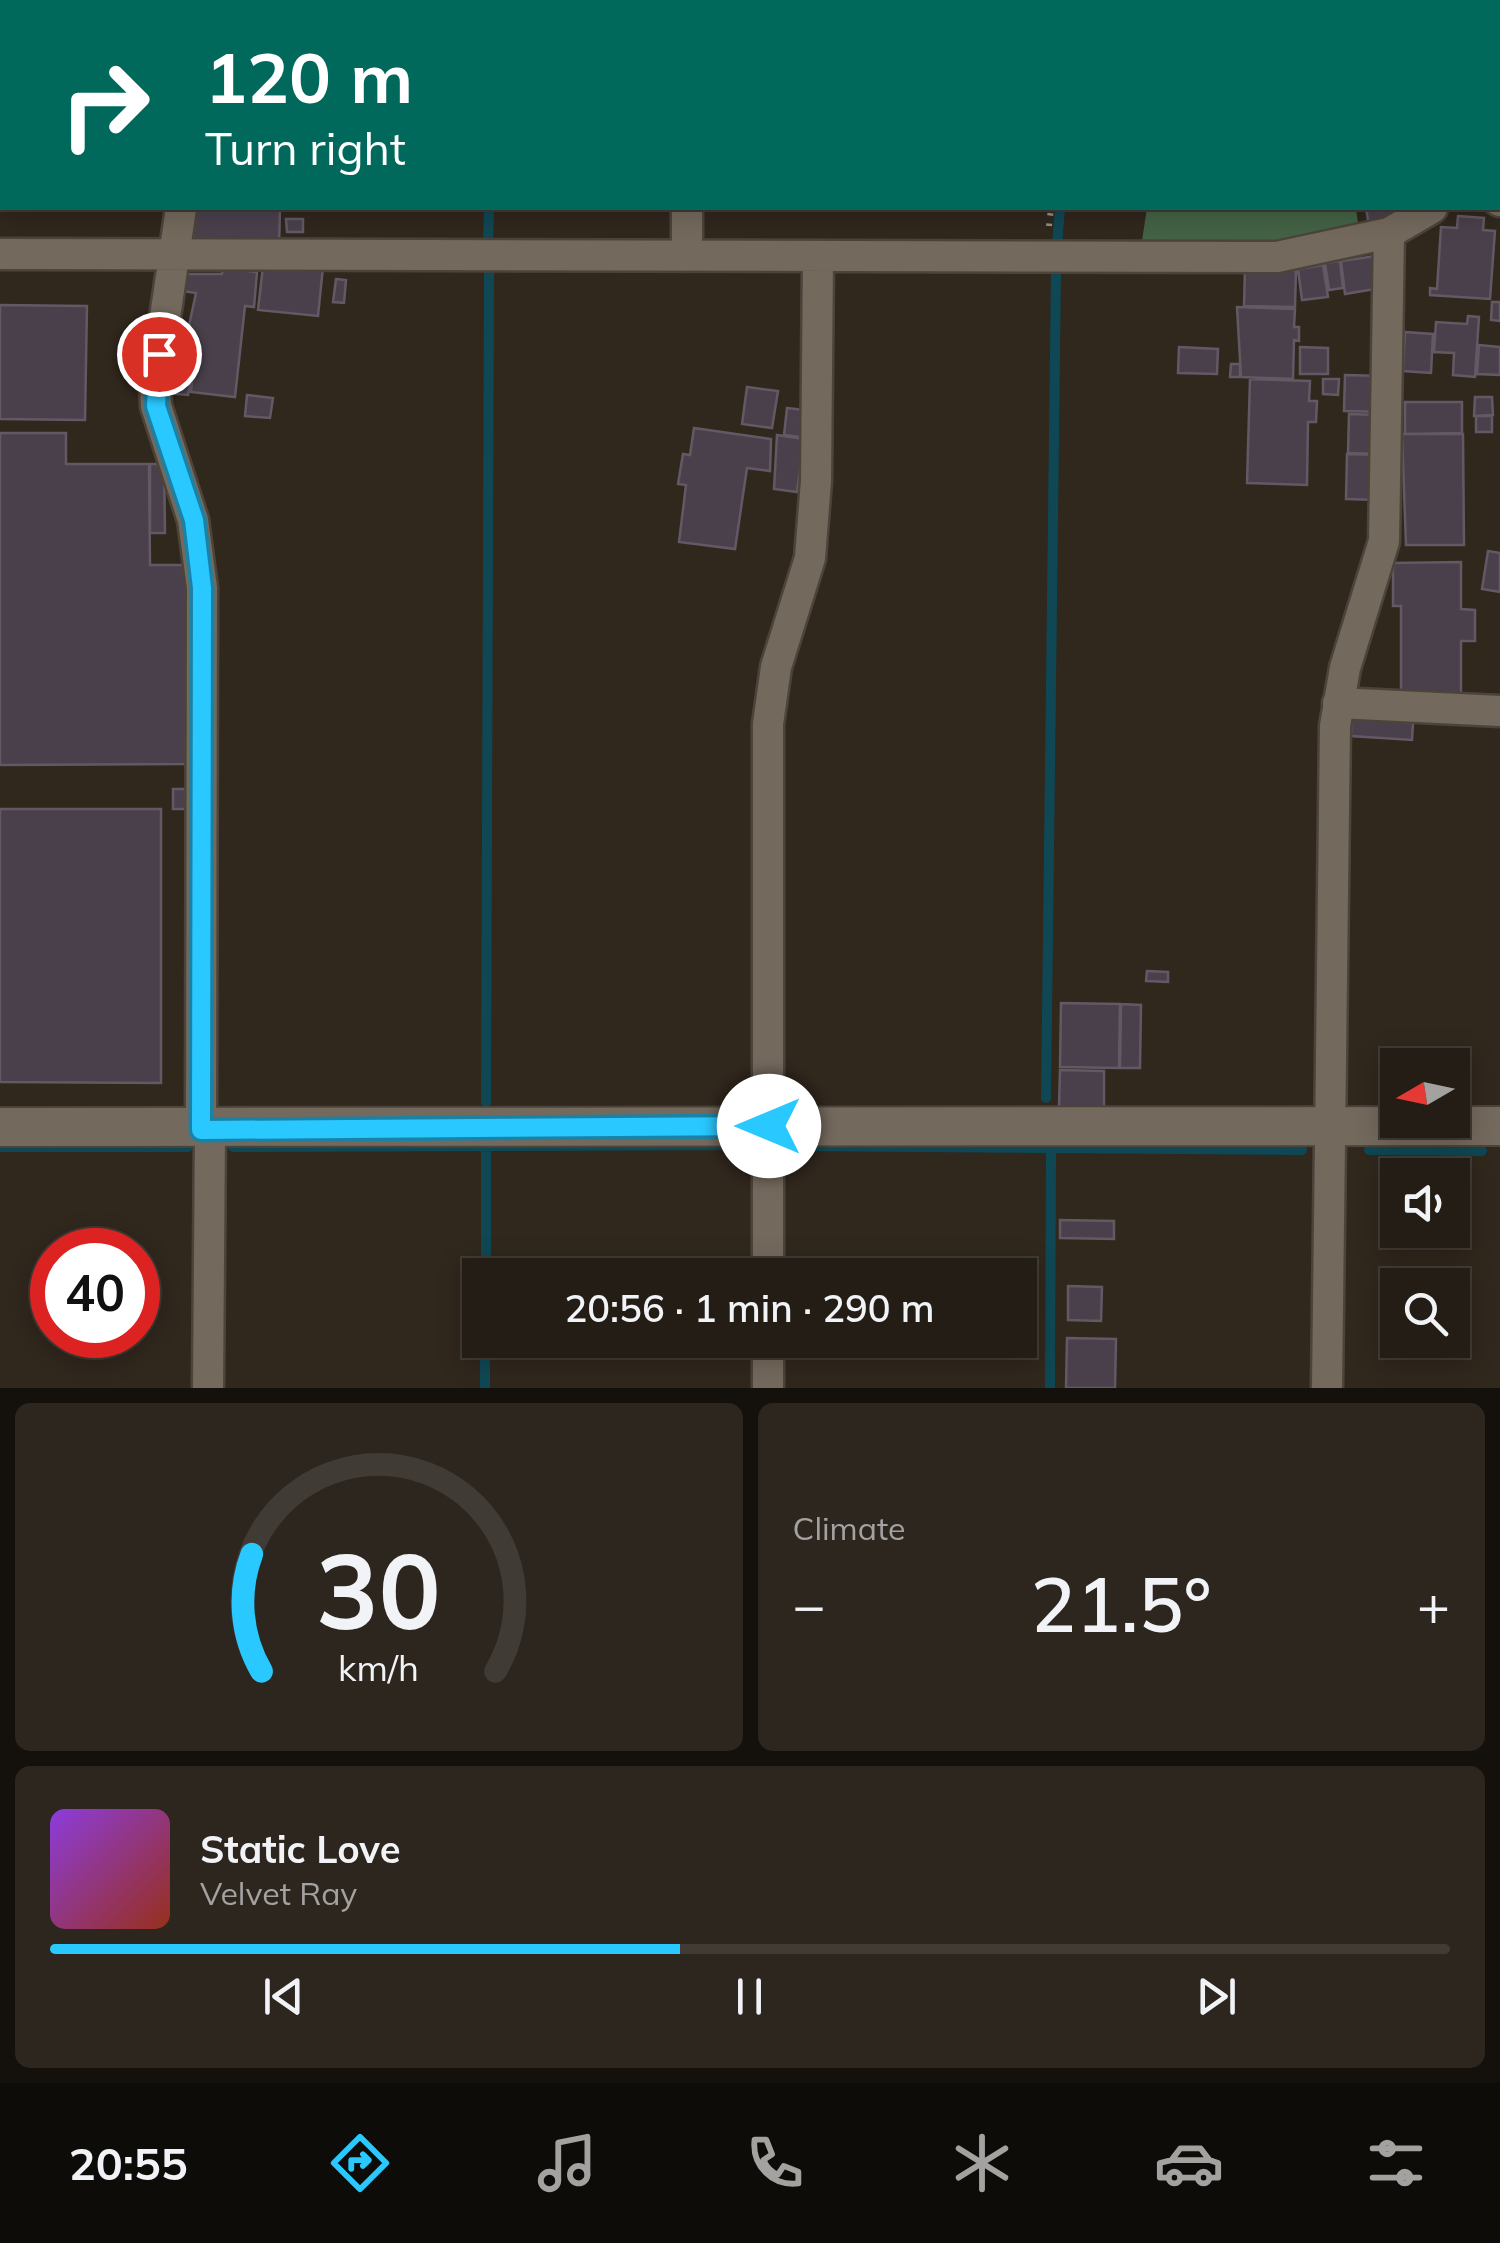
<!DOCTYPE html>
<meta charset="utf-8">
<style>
body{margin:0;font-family:Mulish,sans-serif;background:#2c261f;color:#f1f3f6;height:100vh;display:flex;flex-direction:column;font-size:38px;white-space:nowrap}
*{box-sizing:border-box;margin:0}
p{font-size:32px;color:#a3a2a1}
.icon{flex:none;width:55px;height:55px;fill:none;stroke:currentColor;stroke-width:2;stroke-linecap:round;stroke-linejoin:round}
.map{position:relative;height:1388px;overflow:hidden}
.panel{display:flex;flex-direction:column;gap:15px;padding:15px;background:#14100c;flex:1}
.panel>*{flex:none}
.guide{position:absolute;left:0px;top:0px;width:1500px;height:210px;box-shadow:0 5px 25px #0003,0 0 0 2px #413b35;background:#00695c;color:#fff;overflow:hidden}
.needle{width:65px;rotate:261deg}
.fabs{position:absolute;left:1380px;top:1048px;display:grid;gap:20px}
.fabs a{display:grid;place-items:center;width:90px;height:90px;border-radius:0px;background:#241d16;box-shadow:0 5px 25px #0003,0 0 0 2px #413b35;font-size:50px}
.speed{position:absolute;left:30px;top:1228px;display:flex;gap:20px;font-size:50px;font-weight:700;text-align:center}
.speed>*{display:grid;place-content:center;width:130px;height:130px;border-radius:50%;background:#241d16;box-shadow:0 5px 25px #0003,0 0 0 2px #413b35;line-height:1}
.speed .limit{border:15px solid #d22;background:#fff;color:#111}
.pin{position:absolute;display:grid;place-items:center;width:85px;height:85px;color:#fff;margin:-42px;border:5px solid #fff;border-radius:50%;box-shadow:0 2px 10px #0007}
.me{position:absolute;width:110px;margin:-55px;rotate:270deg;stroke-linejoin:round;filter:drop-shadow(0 0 8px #0008)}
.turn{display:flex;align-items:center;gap:35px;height:210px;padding:0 40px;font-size:45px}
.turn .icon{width:130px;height:130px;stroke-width:2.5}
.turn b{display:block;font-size:70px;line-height:85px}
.big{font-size:75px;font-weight:600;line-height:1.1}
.panel .card{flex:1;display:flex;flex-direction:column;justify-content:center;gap:15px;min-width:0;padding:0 35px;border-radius:15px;background:#2c261f}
.panel .dial{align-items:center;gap:0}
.dial svg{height:260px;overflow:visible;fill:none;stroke:#413b35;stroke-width:7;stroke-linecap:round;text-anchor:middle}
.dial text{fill:#f1f3f6;stroke:none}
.song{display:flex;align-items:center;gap:30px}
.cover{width:120px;height:120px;border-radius:15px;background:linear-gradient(135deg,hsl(270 70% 55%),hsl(10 70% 35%))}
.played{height:10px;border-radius:5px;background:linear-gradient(90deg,#29c8ff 45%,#413b35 45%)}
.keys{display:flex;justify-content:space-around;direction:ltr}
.heat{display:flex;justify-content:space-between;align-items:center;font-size:55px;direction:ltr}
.panel .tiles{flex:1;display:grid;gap:15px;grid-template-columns:1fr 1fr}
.card:last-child{grid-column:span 2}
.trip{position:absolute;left:462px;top:1258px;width:575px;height:100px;border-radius:0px;background:#241d16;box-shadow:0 5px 25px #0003,0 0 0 2px #413b35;font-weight:600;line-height:100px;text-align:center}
.tabs{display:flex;height:160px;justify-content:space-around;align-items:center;background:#0e0c09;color:#a3a2a1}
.tabs .icon{width:70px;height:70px}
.tabs .on{color:#29c8ff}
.tabs b{font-size:45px;color:#f1f3f6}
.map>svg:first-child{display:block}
</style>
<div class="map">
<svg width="1500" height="1388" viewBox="0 0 1500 1388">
<rect width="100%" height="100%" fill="#30271d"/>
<path fill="#446245" d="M1147 208H1356L1359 232 1278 250 1141 247Z"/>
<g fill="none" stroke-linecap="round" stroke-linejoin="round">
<path stroke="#0f4854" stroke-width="10" d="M489 2V0
M1081 2V0
M488 244 489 208
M1057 245 1060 208
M1046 1098 1056 269
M486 1102 489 268
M788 1146 1302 1150
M0 1147H188
M233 1147 753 1145
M1369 1150 1482 1151
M486 1275V1147
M485 1388V1340
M1050 1388 1051 1148"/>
</g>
<path fill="#49404b" stroke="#635965" stroke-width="2.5" d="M1451 0H1500V32L1498 2Z
M197 208H280L279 247 192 246Z
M1366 208H1406L1370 232Z
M1458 216 1484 218 1483 230 1495 231 1490 299 1430 295V288L1437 289 1441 227 1457 228Z
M286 219H303V232H287Z
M1376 256 1381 288 1345 294 1341 261Z
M224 260 248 262 247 271 257 272 254 307 245 306 235 397 191 392 193 373 179 372 196 293 182 291 184 274H222Z
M1340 261 1343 288 1329 290 1325 263Z
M1323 265 1328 297 1302 300 1298 269Z
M263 266 323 267 318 316 258 310Z
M1245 268 1296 270 1295 307 1244 306Z
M336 279 346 280 344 303 333 302Z
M1492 302H1500V321L1491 320Z
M0 305 87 306 85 420 0 419Z
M1237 307 1295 309 1294 327H1299V341L1294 340 1293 379 1241 377Z
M1468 316 1479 317 1475 377 1453 375 1454 353 1434 352 1436 322 1467 324Z
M1405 332 1433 334 1431 373 1403 371Z
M1479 345 1500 347V375L1477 374Z
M1179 347 1218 349 1217 374 1178 373Z
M1300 347 1328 348V374H1300Z
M1231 364H1240V377H1230Z
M167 372 191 375 188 395 165 393Z
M1345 375 1381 376 1380 412 1344 411Z
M1250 379 1310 381 1309 401H1317L1316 422H1308L1307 485 1247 483Z
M1323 379H1339L1338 395 1323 394Z
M747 387 778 391 772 428 742 424Z
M247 395 273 398 270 418 245 416Z
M1475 397H1492L1493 415 1474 416Z
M1405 402H1462V433L1405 434Z
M787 408 805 410 801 437 784 435Z
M1349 414 1379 415 1378 454 1348 453Z
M1476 416H1492V432H1476Z
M694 428 771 439 770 471 747 468 735 549 679 542 686 485 678 484 683 454 690 455Z
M0 433H66V464H149L150 565H187L188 764 0 765Z
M1402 434H1463L1464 545H1406Z
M777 435 804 439 797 492 774 489Z
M1347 454 1379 455 1377 500 1346 499Z
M150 464H164L165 533H150Z
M1488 551 1500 553V592L1482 589Z
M1461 562V609L1475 610V641H1461V703L1401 704V606H1393V563Z
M1352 718 1413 723 1412 740 1351 736Z
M173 789H186V809H173Z
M0 809H161V1083L0 1082Z
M1147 971 1168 972V982L1146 981Z
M1061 1003 1120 1004 1119 1068 1060 1067Z
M1121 1004 1141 1005 1140 1068H1120Z
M1060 1070 1104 1071V1108L1059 1107Z
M1060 1220 1114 1221V1239L1060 1238Z
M1068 1286 1102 1287 1101 1321 1068 1320Z
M1067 1338 1116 1339 1115 1388H1066Z"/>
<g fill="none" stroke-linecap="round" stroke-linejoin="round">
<defs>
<path id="minor" d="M206 0V2
M686 0V2
M1419 0 1420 2
M1498 200 1500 201
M181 208 155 386 156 406 193 520 202 588 201 1130
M687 208V256
M0 254 1277 257 1389 233 1432 208
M1338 703 1500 711
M768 1275V724L776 667 810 558 816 481 818 258
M208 1388 210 1130
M768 1388V1340
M1327 1388 1335 726 1345 668 1384 541 1389 233"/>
<path id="tertiary" d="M0 1127 1500 1126"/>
</defs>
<use href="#minor" stroke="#4c443b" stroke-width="35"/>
<use href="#tertiary" stroke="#4c443b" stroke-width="42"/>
<path stroke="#978f87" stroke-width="6" stroke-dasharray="2.5 8" stroke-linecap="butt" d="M1069 2 1070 0
M1049 226 1051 208"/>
<use href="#minor" stroke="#74695d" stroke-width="30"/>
<use href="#tertiary" stroke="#74695d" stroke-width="38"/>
</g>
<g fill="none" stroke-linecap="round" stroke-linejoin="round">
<defs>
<path id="route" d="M159 354 156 406 194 520 202 588 201 1130 769 1126"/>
</defs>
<use href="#route" stroke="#1b82a6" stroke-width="25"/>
<use href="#route" stroke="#29c8ff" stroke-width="18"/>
</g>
</svg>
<div class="fabs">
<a><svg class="needle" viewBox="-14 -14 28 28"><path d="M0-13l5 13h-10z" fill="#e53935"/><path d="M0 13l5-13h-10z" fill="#a3a2a1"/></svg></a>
<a><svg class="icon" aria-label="sound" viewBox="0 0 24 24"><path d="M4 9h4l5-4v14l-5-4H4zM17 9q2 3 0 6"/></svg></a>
<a><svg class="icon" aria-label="search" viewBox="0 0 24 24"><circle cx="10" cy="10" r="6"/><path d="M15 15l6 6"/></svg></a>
</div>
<div class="speed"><div class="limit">40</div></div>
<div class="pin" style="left:159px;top:354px;background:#d93025"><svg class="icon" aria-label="arrive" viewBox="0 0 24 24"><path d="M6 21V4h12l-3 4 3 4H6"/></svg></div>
<svg class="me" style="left:769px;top:1126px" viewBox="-20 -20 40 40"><circle r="19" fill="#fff"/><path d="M0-13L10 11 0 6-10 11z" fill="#29c8ff"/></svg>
<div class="trip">20:56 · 1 min · 290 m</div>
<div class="guide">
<div class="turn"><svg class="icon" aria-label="right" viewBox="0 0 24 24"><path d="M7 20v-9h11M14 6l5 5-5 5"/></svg><div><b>120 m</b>Turn right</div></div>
</div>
</div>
<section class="panel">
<div class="tiles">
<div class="card dial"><svg viewBox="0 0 100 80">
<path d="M14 69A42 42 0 1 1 86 69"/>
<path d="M14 69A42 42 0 0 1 11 33" stroke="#29c8ff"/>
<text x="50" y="56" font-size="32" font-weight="700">30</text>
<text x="50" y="72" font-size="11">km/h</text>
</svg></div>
<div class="card"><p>Climate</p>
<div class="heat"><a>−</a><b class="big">21.5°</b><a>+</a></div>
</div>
<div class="card">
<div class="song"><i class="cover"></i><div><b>Static Love</b><p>Velvet Ray</p></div></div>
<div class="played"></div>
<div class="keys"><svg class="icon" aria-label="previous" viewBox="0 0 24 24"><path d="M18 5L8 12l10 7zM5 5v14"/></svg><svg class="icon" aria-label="pause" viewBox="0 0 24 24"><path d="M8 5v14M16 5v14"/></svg><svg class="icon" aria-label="next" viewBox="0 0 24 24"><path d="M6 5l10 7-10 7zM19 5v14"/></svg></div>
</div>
</div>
</section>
<nav class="tabs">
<b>20:55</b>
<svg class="icon on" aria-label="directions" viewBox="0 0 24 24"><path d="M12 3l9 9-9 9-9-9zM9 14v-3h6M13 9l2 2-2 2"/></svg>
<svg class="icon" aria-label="music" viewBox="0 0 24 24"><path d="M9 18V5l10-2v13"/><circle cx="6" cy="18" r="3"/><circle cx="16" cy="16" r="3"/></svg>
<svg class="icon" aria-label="phone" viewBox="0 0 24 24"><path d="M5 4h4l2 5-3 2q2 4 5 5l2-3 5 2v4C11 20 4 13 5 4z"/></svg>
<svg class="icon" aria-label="climate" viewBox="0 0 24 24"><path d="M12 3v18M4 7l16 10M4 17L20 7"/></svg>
<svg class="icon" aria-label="car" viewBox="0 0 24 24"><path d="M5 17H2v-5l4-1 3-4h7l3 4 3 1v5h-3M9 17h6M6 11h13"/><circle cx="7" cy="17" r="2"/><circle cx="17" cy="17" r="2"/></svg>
<svg class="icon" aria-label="filters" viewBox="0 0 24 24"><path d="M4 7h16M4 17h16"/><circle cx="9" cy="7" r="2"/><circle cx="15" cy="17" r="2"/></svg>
</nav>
